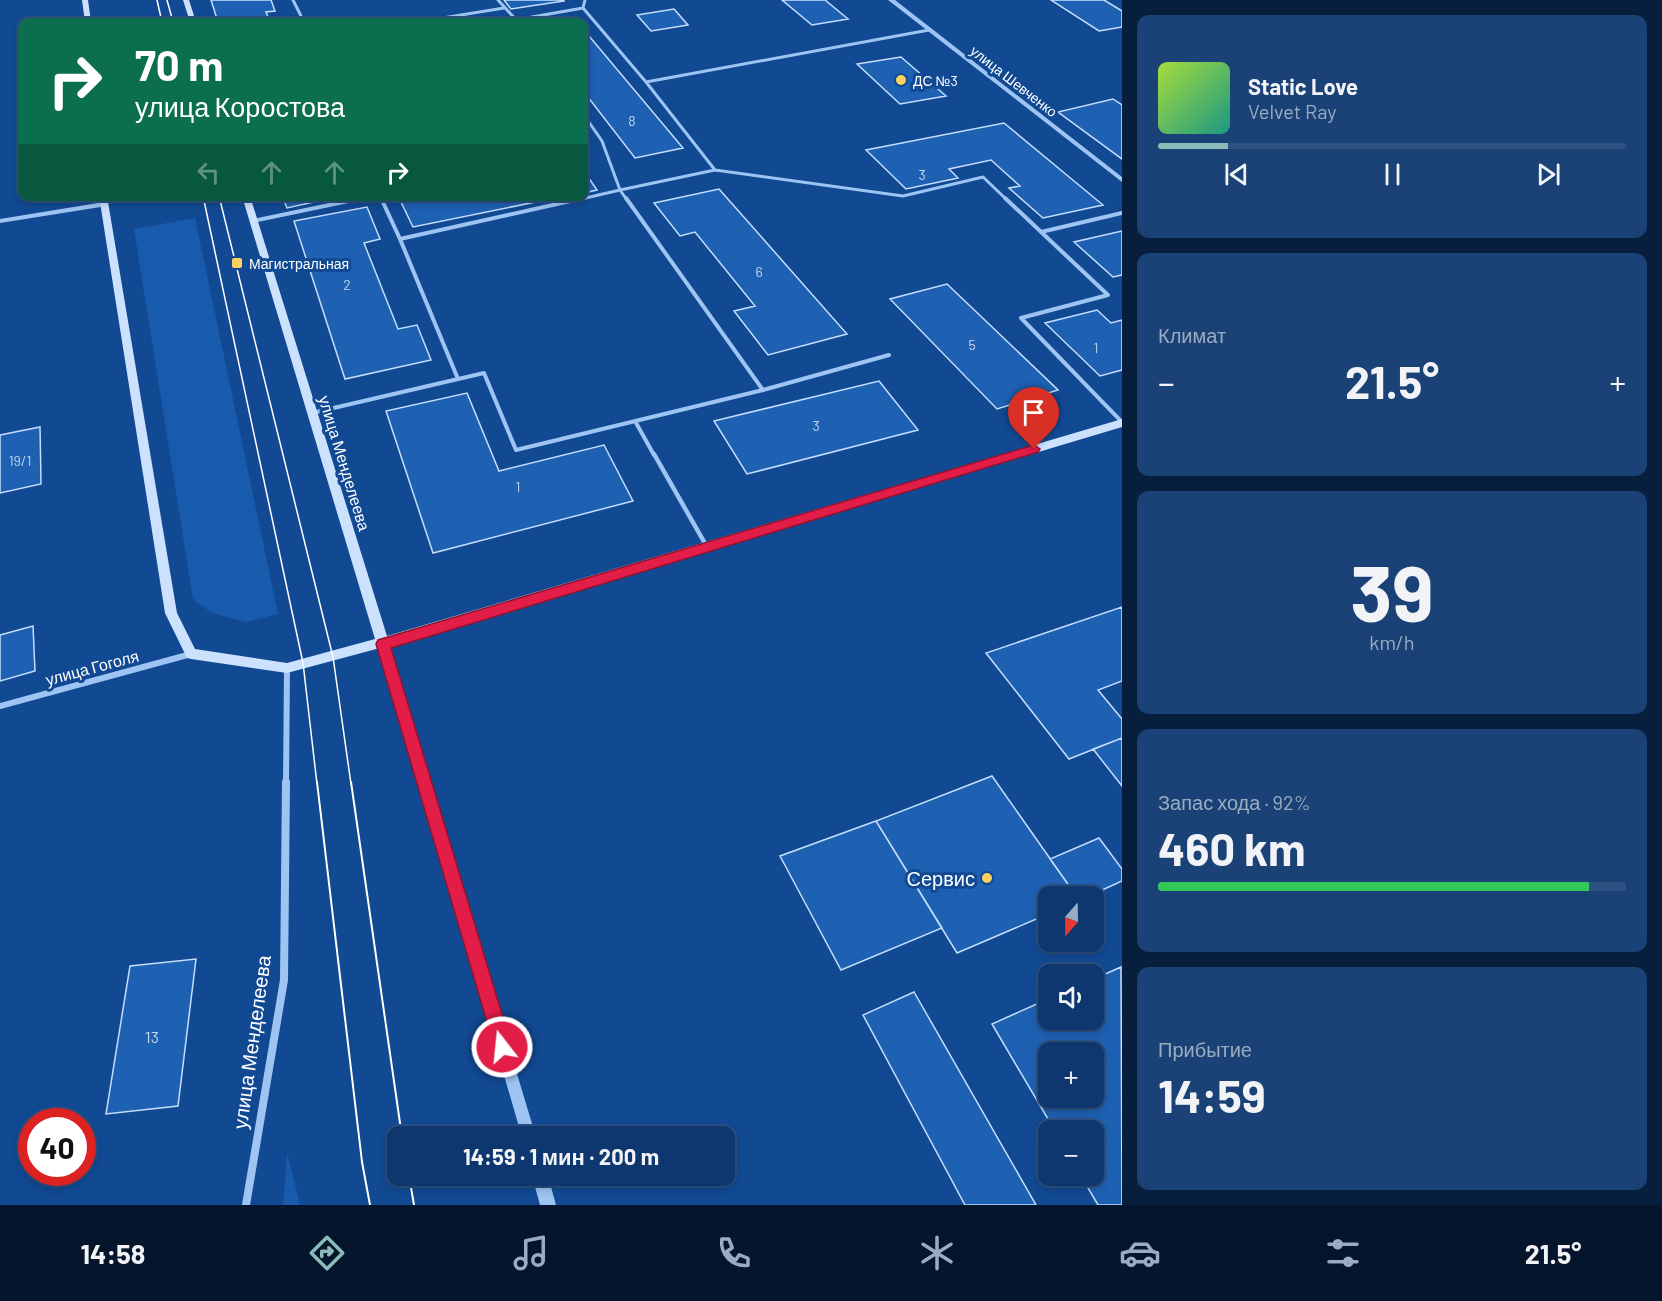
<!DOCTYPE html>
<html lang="ru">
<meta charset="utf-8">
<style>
body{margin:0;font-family:Barlow,sans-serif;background:#1b4276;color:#f1f3f6;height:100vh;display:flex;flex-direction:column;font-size:22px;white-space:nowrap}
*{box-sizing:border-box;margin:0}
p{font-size:20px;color:#9aacc2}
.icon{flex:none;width:33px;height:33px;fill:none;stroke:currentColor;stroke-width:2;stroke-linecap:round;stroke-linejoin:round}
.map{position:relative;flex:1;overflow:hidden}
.details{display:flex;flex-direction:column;gap:15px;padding:15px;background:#071e3c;width:540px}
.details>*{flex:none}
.hud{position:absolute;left:18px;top:18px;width:570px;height:183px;border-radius:12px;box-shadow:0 3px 9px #0003,0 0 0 2px #2d5181;background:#0b6e4f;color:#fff;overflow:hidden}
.needle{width:39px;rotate:200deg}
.tools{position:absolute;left:1038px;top:886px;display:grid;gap:12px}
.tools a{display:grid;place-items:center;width:66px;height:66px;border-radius:12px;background:#0d376e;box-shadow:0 3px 9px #0003,0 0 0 2px #2d5181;font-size:30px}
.speed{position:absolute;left:18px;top:1108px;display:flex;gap:12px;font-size:30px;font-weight:700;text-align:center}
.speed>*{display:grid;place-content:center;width:78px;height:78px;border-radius:50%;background:#0d376e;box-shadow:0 3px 9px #0003,0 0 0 2px #2d5181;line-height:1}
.speed .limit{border:9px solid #d22;background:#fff;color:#111}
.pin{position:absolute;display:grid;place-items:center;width:51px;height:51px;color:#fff;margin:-62px -26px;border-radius:50% 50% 50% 0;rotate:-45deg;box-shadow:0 0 6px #0007}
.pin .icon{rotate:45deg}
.me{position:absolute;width:66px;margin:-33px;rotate:344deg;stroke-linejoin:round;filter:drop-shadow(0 0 4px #0008)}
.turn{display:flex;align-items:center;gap:21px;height:126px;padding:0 18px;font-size:27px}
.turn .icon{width:78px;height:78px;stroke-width:2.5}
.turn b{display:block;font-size:42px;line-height:51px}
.lanes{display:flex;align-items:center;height:57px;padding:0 18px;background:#0003;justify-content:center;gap:30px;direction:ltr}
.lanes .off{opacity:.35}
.big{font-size:45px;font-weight:700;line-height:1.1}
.details .tile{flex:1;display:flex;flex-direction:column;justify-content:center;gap:9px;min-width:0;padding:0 21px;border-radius:12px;background:#1b4276}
.details .dial{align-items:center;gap:0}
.dial b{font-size:78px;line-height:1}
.song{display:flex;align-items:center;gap:18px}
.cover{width:72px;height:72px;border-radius:9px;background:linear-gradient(135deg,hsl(80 70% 55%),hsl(170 70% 35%))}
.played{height:6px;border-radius:3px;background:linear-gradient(90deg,#8bbbb9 15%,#2d5181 15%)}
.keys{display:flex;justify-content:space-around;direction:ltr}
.heat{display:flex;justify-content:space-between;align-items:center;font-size:33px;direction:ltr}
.charge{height:9px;border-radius:4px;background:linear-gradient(90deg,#34c759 92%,#2d5181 0)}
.trip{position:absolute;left:387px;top:1126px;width:348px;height:60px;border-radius:12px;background:#0d376e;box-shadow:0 3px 9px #0003,0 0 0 2px #2d5181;font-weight:700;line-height:60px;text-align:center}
.menu{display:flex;height:96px;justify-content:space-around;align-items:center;background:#05162c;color:#9aacc2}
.menu .icon{width:42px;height:42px}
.menu .current{color:#8bbbb9}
.menu b{font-size:27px;color:#f1f3f6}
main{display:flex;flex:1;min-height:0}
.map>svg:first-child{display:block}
</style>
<main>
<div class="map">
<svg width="1122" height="1205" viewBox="0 0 1122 1205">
<rect width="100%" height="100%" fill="#114993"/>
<path fill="#185bad" d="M195 218 278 614 246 622 212 613 193 599 134 229Z
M287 1152 300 1205H283Z"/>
<path fill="#1e60b2" stroke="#c5defd" stroke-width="1.5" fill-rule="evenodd" d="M211 0H271L275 11 266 12 270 22H218Z
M504 0H563L564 1 511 9Z
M782 0H825L848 19 812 25Z
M1051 0H1104L1122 11V27L1099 31Z
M674 9 688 25 651 31 637 15Z
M584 30 683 148 635 158 584 92Z
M901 57 946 96 900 104 857 64Z
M1113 99 1122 105V159L1058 112Z
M1004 123 1103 205 1043 218 1009 188 1020 186 991 160 949 169 958 178 906 189 866 150Z
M584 171 597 190 584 193Z
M719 189 847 334 768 355 734 311 755 306 695 232 680 236 654 203Z
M282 196H311L314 202 287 208Z
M427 196H565L413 227 401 202Z
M367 207 380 239 364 243 398 329 417 325 431 360 345 379 294 221Z
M1122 231V275L1113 277 1074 242Z
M947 284 1058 390 997 409 890 299Z
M1097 310 1111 323 1122 320V370L1100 376 1045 323Z
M879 381 918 430 747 474 714 421Z
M467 393 499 471 604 445 633 501 433 553 386 411Z
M40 427 41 484 0 493V435Z
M1122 607V681L1098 690 1122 719V738L1069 759 986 653Z
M33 626 35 671 0 681V635Z
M1122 738V786L1093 749Z
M992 776 1077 897H1048V914L957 953 876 821Z
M876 821 942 928 841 970 780 856Z
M1099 838 1122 869V881L1087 897H1077L1050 859Z
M196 959 178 1106 106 1114 130 966Z
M1121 967 1122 1205H1098L1081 1176H1094V1131H1055L992 1024 1048 999V1020H1094V979ZM1048 1053H1094V1098H1048Z
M914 992 1036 1205H965L863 1015Z"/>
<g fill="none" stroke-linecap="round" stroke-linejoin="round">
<path stroke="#9dc4f3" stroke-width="3" d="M293 0 304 22
M498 0 518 22
M583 8 646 82 715 170
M515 20 583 8 585 0
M418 22 504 8
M646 82 929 30
M584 115 602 141 620 190 715 170 903 196 983 177 1007 200
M380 196 382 200
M356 200 373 196
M577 200 620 190 627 200"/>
<path stroke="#9dc4f3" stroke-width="4" d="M381 198 400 239
M1005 198 1108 295 1021 318 1122 422
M253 221 363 198
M1041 232 1122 213
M458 379 400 239 584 198
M763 390 889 355
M312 413 484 373 516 450 763 390 626 198
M635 421 654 455"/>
<path stroke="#9dc4f3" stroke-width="4.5" d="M654 454 707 547"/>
<path stroke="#9dc4f3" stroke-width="6" d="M0 706 191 654
M286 784 287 668"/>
<path stroke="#9dc4f3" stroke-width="8" d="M246 1205 284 980 286 782"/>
<path fill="#9dc4f3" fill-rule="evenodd" d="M888 0H895L1122 177V182Z
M104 202H107V206L0 223V219Z
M383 639 387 641 388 644 536 1137H522L378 644 379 641Z
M532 1176H548L556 1205H540Z"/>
<path fill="#cce1fd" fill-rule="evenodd" d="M82 0H88L91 22H85Z
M183 0H189L196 22H190Z
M99 196H107L177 613 195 649 287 663 375 639 242 196H250L387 636 1122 419V427L388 646 383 649 380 648 287 673 191 659 187 658 165 613Z"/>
<path stroke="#fff" stroke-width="1.5" d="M157 0 162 22
M167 0 173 22
M203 196 303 663 317 784
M219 196 333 657 351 784"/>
<path stroke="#fff" stroke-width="2" d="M317 782 362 1162 370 1205
M351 782 402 1137
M409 1176 414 1205"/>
</g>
<path fill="#e11d48" stroke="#92132f" stroke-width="1.5" d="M1034 445 1040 449 1038 452 391 648 512 1047 509 1053 502 1056 496 1053 376 644 378 640Z"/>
<g fill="#ffd15f" stroke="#114993" stroke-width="2">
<circle cx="901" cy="80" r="6"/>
<rect x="231" y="257" width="12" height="12" rx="3"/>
<circle cx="987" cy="878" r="6"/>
</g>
<g text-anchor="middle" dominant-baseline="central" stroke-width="6" stroke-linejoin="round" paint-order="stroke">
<g font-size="14" fill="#fff" stroke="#114993" text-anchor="start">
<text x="913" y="80">ДС №3</text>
<text x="249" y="263">Магистральная</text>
</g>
<g font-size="14" fill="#fff" stroke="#114993">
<text transform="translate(1014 81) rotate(38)">улица Шевченко</text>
</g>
<g font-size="14" fill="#c7d7ec">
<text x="632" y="120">8</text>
<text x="922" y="174">3</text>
<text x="759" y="271">6</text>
<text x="347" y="284">2</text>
<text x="972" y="344">5</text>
<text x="1096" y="347">1</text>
<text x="816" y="425">3</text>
<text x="20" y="460">19/1</text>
<text x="518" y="486">1</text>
</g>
<g font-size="16" fill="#fff" stroke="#114993">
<text transform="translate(345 463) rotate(73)">улица Менделеева</text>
<text transform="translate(92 667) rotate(-15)">улица Гоголя</text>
</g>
<g font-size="16" fill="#c7d7ec">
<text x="152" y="1036">13</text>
</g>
<g font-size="20" fill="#fff" stroke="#114993" text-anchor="end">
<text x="975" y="878">Сервис</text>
</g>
<g font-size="20" fill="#fff" stroke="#114993">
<text transform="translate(251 1042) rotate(-82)">улица Менделеева</text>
</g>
</g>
</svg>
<div class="tools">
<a><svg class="needle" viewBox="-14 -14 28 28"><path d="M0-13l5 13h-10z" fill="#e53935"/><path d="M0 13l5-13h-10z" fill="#9aacc2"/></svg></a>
<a><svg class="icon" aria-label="sound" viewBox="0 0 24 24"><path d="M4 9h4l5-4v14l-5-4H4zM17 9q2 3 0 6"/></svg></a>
<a>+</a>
<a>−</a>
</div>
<div class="speed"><div class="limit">40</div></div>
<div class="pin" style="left:1034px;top:449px;background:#d93025"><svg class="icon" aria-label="arrive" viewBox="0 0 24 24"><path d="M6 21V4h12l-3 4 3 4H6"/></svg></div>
<svg class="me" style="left:502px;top:1047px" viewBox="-20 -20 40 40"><circle r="17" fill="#e11d48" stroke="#fff" stroke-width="3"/><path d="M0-11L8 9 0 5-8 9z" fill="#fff"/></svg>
<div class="trip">14:59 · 1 мин · 200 m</div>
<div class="hud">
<div class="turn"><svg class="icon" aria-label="right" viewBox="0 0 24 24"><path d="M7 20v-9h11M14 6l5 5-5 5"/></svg><div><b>70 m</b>улица Коростова</div></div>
<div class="lanes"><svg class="icon off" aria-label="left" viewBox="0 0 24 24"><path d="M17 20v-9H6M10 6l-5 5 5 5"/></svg><svg class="icon off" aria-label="ahead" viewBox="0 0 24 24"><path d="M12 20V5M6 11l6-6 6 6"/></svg><svg class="icon off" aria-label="ahead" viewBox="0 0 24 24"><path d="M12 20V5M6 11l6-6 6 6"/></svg><svg class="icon" aria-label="right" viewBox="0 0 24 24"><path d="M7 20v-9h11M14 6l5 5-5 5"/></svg></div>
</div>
</div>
<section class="details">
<div class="tile">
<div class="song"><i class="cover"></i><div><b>Static Love</b><p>Velvet Ray</p></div></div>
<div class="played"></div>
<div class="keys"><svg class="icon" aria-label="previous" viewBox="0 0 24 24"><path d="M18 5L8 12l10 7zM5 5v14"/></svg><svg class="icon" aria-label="pause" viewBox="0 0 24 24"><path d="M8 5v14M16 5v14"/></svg><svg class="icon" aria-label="next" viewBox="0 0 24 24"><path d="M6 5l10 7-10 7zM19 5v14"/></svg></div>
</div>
<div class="tile"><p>Климат</p>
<div class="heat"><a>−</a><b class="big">21.5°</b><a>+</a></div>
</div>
<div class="tile dial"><b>39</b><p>km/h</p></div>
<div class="tile"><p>Запас хода · 92%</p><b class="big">460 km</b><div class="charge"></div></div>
<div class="tile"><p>Прибытие</p><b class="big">14:59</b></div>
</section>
</main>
<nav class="menu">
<b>14:58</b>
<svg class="icon current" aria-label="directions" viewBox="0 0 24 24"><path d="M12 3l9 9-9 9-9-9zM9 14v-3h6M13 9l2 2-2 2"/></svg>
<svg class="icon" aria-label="music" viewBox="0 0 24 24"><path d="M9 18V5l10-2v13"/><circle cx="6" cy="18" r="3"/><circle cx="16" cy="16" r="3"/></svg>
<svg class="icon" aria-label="phone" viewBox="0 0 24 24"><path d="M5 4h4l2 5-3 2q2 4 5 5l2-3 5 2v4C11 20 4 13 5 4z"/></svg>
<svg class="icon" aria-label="climate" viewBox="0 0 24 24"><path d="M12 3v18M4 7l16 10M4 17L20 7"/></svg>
<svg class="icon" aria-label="car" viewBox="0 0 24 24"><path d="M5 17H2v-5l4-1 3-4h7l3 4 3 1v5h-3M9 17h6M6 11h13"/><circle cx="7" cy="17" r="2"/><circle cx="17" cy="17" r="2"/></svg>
<svg class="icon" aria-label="filters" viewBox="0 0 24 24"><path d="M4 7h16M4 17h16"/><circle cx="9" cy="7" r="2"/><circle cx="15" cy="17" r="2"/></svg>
<b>21.5°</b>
</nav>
